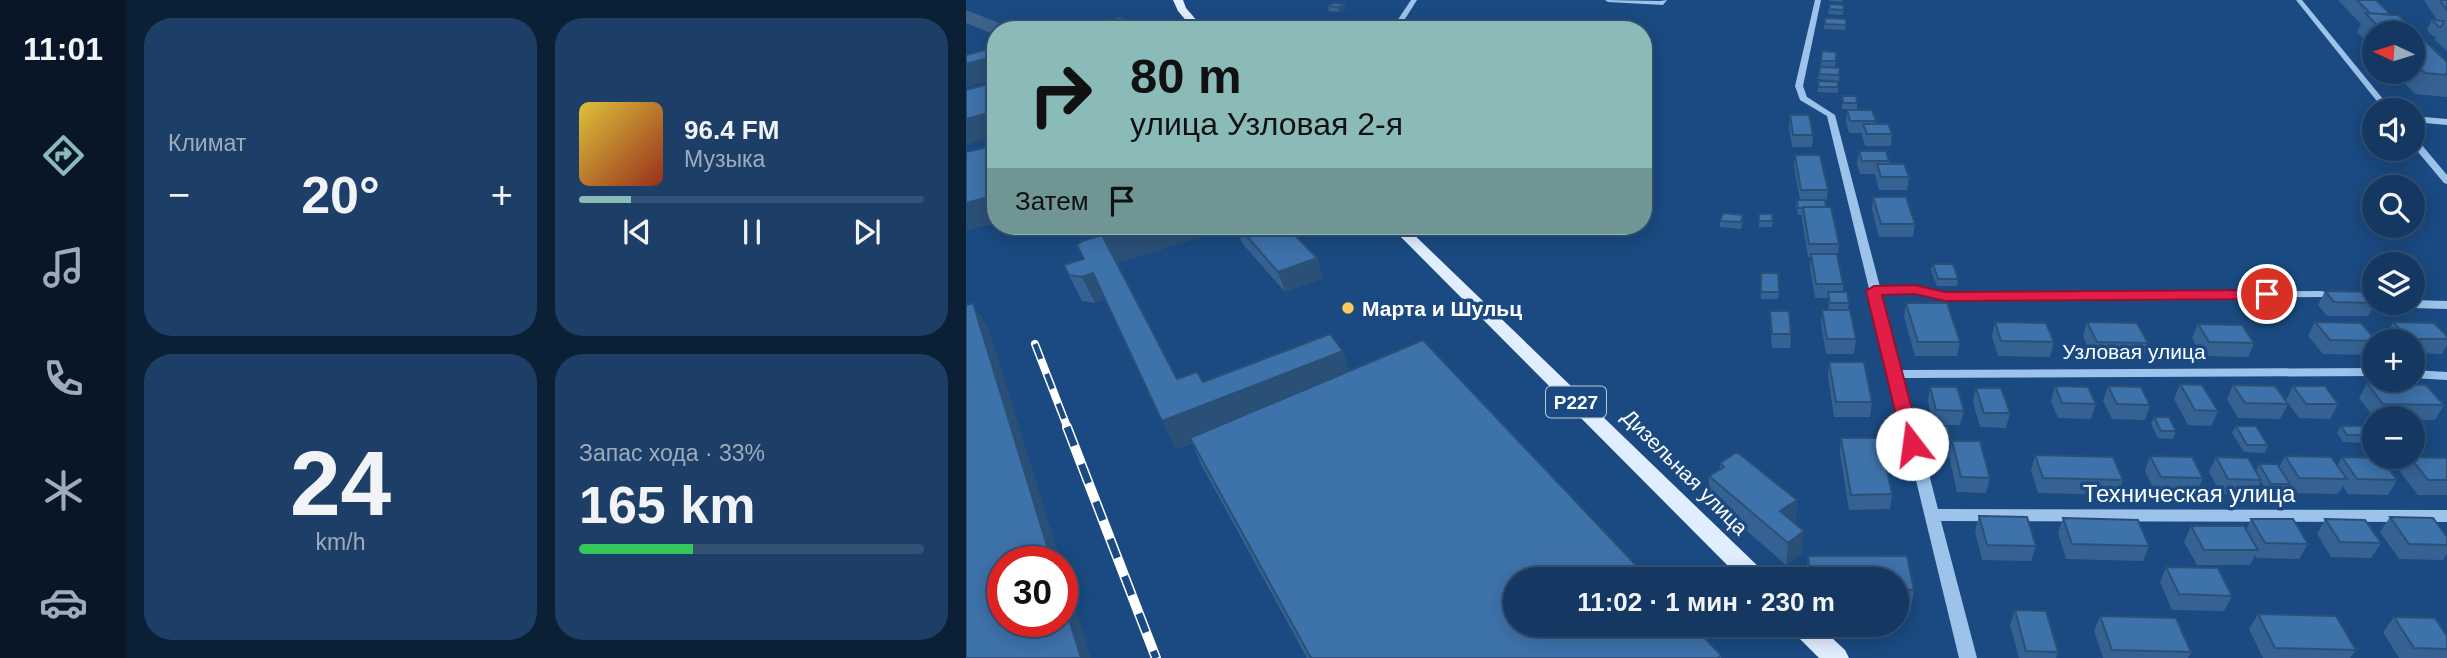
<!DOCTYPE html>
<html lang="ru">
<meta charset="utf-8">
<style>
body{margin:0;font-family:Arial,sans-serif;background:#1d3f67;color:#f1f3f6;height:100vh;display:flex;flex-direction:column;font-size:26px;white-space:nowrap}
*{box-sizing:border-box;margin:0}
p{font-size:23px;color:#9dacbd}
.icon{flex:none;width:38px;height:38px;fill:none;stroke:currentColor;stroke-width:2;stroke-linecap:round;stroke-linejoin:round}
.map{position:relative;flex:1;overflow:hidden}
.side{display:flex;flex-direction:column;gap:18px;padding:18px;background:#0b1f35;width:840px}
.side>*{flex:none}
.banner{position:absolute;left:21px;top:21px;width:665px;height:214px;border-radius:28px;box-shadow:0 4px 18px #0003,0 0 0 2px #335276;background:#8bbbb9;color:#111;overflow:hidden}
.needle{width:46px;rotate:274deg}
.fabs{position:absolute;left:1396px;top:21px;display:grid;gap:14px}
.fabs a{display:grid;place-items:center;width:63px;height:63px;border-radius:50%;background:#143861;box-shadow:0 4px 18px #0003,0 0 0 2px #335276;font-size:35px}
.speed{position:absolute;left:21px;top:546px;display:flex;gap:14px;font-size:35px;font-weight:700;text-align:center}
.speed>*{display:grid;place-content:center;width:91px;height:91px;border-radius:50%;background:#143861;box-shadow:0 4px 18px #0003,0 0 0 2px #335276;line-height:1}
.speed .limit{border:10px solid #d22;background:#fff;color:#111}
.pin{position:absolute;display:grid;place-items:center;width:60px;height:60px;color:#fff;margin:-30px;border:4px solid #fff;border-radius:50%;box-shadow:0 2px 7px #0007}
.me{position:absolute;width:77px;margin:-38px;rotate:345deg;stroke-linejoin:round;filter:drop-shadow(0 0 5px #0008)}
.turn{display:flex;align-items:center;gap:24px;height:147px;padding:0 28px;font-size:32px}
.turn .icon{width:91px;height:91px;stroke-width:2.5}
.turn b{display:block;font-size:49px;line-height:60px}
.then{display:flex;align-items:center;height:66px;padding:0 28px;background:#0003;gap:14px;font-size:26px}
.big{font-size:52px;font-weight:700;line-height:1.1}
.side .widget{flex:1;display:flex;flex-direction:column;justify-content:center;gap:10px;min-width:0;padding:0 24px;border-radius:28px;background:#1d3f67}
.side .dial{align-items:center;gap:0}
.dial b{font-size:91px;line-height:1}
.song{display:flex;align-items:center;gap:21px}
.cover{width:84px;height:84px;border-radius:10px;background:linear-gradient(135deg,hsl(50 70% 55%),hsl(10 70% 35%))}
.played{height:7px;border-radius:4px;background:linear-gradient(90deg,#8bbbb9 15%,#335276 15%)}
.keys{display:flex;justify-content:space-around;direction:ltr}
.heat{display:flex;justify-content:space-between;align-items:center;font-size:38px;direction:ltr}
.charge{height:10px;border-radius:5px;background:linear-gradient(90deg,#34c759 33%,#335276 0)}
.side .tiles{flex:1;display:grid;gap:18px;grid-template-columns:repeat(2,1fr)}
.trip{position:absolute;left:537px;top:567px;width:406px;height:70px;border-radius:35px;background:#143861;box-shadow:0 4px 18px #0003,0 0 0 2px #335276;font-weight:700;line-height:70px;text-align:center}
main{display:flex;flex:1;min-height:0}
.tab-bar{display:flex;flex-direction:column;width:126px;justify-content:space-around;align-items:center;background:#081627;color:#9dacbd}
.tab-bar .icon{width:49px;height:49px}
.tab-bar .active{color:#8bbbb9}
.tab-bar b{font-size:32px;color:#f1f3f6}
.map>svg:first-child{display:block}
</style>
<main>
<nav class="tab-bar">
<b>11:01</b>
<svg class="icon active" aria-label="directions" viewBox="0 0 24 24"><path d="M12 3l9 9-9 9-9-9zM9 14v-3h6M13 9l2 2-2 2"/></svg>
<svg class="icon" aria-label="music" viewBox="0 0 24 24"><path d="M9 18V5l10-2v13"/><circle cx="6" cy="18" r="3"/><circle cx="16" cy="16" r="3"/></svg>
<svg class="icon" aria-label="phone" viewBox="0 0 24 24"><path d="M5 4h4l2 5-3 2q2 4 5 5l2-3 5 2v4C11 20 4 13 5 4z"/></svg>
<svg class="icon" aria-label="climate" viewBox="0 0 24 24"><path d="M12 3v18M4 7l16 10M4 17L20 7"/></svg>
<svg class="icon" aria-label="car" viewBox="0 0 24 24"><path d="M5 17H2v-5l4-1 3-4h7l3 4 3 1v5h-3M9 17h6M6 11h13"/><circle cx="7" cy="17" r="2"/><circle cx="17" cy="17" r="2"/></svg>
</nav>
<section class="side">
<div class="tiles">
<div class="widget"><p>Климат</p>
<div class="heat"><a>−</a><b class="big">20°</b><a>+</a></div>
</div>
<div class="widget">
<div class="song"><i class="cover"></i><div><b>96.4 FM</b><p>Музыка</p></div></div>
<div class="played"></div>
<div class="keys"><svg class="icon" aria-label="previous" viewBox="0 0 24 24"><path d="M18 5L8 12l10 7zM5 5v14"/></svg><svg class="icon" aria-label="pause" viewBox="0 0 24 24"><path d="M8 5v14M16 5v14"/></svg><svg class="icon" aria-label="next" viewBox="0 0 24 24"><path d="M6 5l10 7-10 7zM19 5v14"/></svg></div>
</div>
<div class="widget dial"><b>24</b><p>km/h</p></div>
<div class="widget"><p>Запас хода · 33%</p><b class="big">165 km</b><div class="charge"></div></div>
</div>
</section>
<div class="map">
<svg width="1481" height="658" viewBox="0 0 1481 658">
<rect width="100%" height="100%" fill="#1a4a81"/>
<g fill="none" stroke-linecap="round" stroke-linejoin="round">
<path fill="#3e638b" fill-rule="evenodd" d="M0 10 41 26 43 30H30V35L0 23Z"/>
<path fill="#9dc3eb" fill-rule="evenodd" d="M445 0H451L432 30H425Z
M639 0 694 1 701 0 697 5 642 2Z
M849 0H855L837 86 841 97 869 115 914 287 949 286 979 293 1355 291 1378 295 1380 297 1374 301 1355 297 979 301 949 292 916 294 936 370 1409 368V376L938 378 972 509 1481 510V522L975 521 1011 658H993L925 377 921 374 923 371 861 116 834 100 829 86Z
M1330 0H1336L1426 110H1418Z
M327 22 335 30H328L325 26 234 30 237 28Z
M1447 116 1481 119V125L1447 122Z
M1447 137 1450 138 1481 175V184L1478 183 1447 146Z
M1447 300 1481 301V309L1413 307 1407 303 1409 301V303H1447Z
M1447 370 1481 372V380L1447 378Z"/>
<path fill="#e1eeff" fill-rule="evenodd" d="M207 0H217L220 8 239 30H228L212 11Z
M424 226H439L798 572 802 579H775Z
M824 625H852L879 650 883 658H853L827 632Z"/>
<defs>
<path id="rail-far1" d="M69 344 102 429"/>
<path id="rail" d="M101 427 190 658"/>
</defs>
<use href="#rail-far1" stroke="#fff" stroke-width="8"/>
<use href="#rail" stroke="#fff" stroke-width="10"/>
<use href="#rail-far1" stroke="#1a4a81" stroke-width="5" stroke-dasharray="16" stroke-linecap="butt"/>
<use href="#rail" stroke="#1a4a81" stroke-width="7" stroke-dasharray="20" stroke-linecap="butt"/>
</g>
<path fill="#356292" d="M863 0H876V2L863 1Z
M1372 0H1410L1425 15 1481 62V97L1449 94 1428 72H1447V33H1409V51L1391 32 1395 24Z
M1458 0H1481V51L1469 40 1470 37H1468L1461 30 1466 20H1471Z
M864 4 878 5 877 15 862 14Z
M362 6 380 9 373 12 363 11Z
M859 18 880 19 879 30 858 29Z
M856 51 870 52 869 67 855 66Z
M854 67 874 68 873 81 852 79Z
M852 81 872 87V93L852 92Z
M876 96 891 103V109H876Z
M881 110 910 121 909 124 926 134 925 146H899L896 136V133H883L880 122Z
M824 115 847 135 846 147H826L823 126Z
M893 151 923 161V164L943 177 941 190H913L909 174H894L891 164Z
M829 155 862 190 860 203H859L873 244 872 256 877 284V292L883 303 882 310 890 339 888 354H860L855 324 856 310H863L862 298H849L844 268 845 257H842L836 220V215H832L830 206 831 200H834L828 167Z
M907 197 949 224 947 237H913L906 209Z
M793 214 807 221 806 227H793Z
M754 221H777L775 229 754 227Z
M131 226H320L351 258 357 278 319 292 276 243 270 226 150 263 211 379 237 382 377 351 383 371 755 655V658H341L236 466 226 443 210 449 139 299 129 303 116 301 98 265 118 259 111 245 135 236Z
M967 264 992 279 991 286H971L965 270Z
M795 273 813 292 812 299H795Z
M1359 291 1410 303 1402 316H1361L1352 305Z
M940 303 994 342 991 356H949L938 317Z
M804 311 825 334 824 348H806L804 325Z
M1029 322 1088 342 1084 357 1032 356 1026 336Z
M1121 322 1182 343 1177 358 1126 357 1117 336Z
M1349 322 1409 341V345L1403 355 1357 354 1342 336Z
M1427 322 1481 336V345L1476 354 1447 353V341H1424L1420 336Z
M1232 324 1288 343 1282 357 1237 356 1226 338Z
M863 362 906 402 904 417H868L862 377Z
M1401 383 1478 405 1469 420H1447V418L1409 419 1393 398Z
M1214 384 1252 411 1245 426 1222 425 1208 399Z
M1267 385 1322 404 1314 419 1272 418 1261 399Z
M1089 386 1130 404 1125 419 1092 418 1085 401Z
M1142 386 1184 405 1179 420 1146 419 1137 401Z
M1327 386 1372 404 1364 419 1333 418 1320 400Z
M964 387 998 411 994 425H967L962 401Z
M1010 388 1044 413 1040 428 1014 427 1007 402Z
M1188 417 1210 431 1207 439 1192 438 1185 424Z
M956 426 985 439 983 446 958 445 955 433Z
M1270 426 1302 445 1299 453 1278 452 1266 433Z
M1375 426 1401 435 1397 443 1377 442 1371 433Z
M875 438 926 494 924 509 883 510 874 453Z
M986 441 1024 478 1020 493 991 492 983 456Z
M1069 455 1157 480 1151 495 1072 493 1065 470Z
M1184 456 1237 478 1230 493 1189 492 1179 471Z
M1319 456 1371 466 1376 457 1431 480 1422 495 1382 494 1377 486 1372 494 1325 493 1322 488 1320 492H1301L1295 481 1288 495 1255 494 1243 472 1250 457 1290 471 1293 464 1313 468Z
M1444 457 1481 458V495H1452L1434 472Z
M754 463 831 500 829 522 828 523 836 553 820 565 743 498V476L754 470Z
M1013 516 1070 546 1065 561 1016 560 1009 531Z
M1424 517 1481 537V554L1477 560 1433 559 1414 532Z
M1097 518 1183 546 1177 561 1100 559 1092 533Z
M1285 519 1342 544 1333 559 1291 558 1289 555 1284 565H1231L1218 542 1225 526 1280 530Z
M1359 519 1415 543 1405 558 1365 557 1351 534Z
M842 556H941L948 590 944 613H931V579H840Z
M1200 567 1266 596 1258 611 1206 610 1194 582Z
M1049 610 1092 652 1090 658H1053L1044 625Z
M1292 614 1390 650 1384 658H1297L1283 629Z
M1134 616 1225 652 1222 658H1137L1128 631Z
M1428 617 1481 636V658H1433L1417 632Z"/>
<path fill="#2b5077" d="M378 4 380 9 373 12 372 7Z
M165 23 167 30H136Z
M30 56V79L0 87V64Z
M30 111V136L0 145V119Z
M30 195V223L0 231V203Z
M180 226H270L149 264 138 238Z
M351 258 357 278 319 292 312 272Z
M127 273 139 299 129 303 116 277Z
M7 303 23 330 95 562H86Z
M377 351 385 378 210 449 196 421Z
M831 500 829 522 813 534 814 511Z
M838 531 836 553 820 565 822 543Z
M96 565 125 658H115L96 596Z"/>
<path fill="#3e72aa" stroke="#2b5077" stroke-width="2" d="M1391 0H1410L1425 15 1404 13Z
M1474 0H1481V10Z
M368 3 378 4 372 7 362 6Z
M864 4 878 5 877 10 863 9Z
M1399 13 1432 15 1481 62V75L1459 73 1447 62V33H1419Z
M154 17 165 23 136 30H101Z
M859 18 880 19V25L859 24Z
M1466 20 1478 21 1475 27H1473Z
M362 27 365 30 349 29Z
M30 47V56L0 64V55Z
M856 51 870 52V61H855Z
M854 67 874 68 873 75 853 74Z
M852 81 872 82V87H853Z
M30 82V111L0 119V90Z
M876 96H890L891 103H877Z
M881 110H906L910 121H884Z
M824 115H843L847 135H827Z
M897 124H922L926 134H901Z
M30 145V195L0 203V152Z
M893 151H920L923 161H896Z
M829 155H854L862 190H835Z
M911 164H938L943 177H915Z
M907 197H940L949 224H915Z
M831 200H859L860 207H837V208H832Z
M837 207H865L873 244H843Z
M757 213 777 215 775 222 754 221Z
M793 214H806L807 221H793Z
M131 226H180L138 238Z
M272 226H320L351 258 312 272Z
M136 235 211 379 231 372 237 382 364 334 377 351 196 421 127 273 116 277 103 275 98 265 118 259 111 245 116 241Z
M845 254H871L877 284H850Z
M967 264H987L992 279H972Z
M795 273H812L813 292H795Z
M1359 291 1400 292 1409 303 1368 302Z
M862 292H881L883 303H864Z
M7 303 86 562H37V621H96V596L115 658H0V305Z
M940 303H981L994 342H952Z
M856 310H884L890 339H861Z
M804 311H823L825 334H806Z
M1029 322 1080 323 1088 342 1035 341Z
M1121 322 1171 323 1182 343 1131 342Z
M1349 322 1395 323 1411 341 1364 340Z
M1427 322 1468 323 1481 336V339H1443Z
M1232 324 1276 325 1288 343 1243 342Z
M457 340 683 579H550V625H726L755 655 752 658H345L224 438Z
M863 362H898L906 402H870Z
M1401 383 1460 385 1478 405 1417 404Z
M1214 384 1236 385 1252 411 1229 410Z
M1267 385 1309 386 1322 404 1279 403Z
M1089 386 1122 387 1130 404 1096 403Z
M1142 386 1175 387 1184 405 1151 404Z
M1327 386H1359L1372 404H1340Z
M964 387H991L998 411 970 410Z
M1010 388H1035L1044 413H1018Z
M1188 417H1203L1210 431H1195Z
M956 426H982L985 439 959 438Z
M1270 426H1290L1302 445H1281Z
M1375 426H1395L1401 435H1381Z
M875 438H914L926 494 885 495Z
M986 441H1014L1024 478 995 477Z
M771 452 831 500 814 511 838 531 822 543 743 476 758 467 754 463Z
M1069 455 1147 457 1157 480 1077 478Z
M1184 456 1226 457 1237 478 1195 477Z
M1319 456 1365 457 1381 479 1333 478Z
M1250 457 1282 458 1295 480 1262 479Z
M1376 457 1415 458 1431 480 1391 479Z
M1444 457 1481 458V480H1462Z
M1293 464H1311L1324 484H1305Z
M1013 516 1061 517 1070 546 1021 545Z
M1424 517 1467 518 1481 537V545L1443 544Z
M1097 518 1172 520 1183 546 1106 544Z
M1285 519H1327L1342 544 1299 543Z
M1359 519 1399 520 1415 543 1374 542Z
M1225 526H1278L1292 550H1238Z
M842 556H941L948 590H931V579H845Z
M1200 567 1252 568 1266 596 1213 594Z
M1049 610 1080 611 1092 652 1060 651Z
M1292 614 1370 616 1390 650 1309 648Z
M1134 616 1210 618 1225 652 1146 650Z
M1428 617 1469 618 1481 636V649L1448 648Z"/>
<path fill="#e11d48" stroke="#92132f" stroke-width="2" d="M949 285 979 292 1301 290 1309 294 1301 299 979 301 949 294 916 295 955 444 946 451 937 444 900 291 908 286Z"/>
<circle fill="#fdc859" stroke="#1a4a81" stroke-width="2.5" cx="382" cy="308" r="7"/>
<g text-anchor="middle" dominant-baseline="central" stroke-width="7" stroke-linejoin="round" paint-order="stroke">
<rect fill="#1a4a81" stroke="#bac9d9" stroke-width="2" x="580" y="386.5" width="60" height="31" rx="5"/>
<g font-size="19" font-weight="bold" fill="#fff">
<text x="610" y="402">Р227</text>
</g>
<g font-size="21" font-weight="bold" fill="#fff" stroke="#1a4a81" text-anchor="start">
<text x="396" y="308">Марта и Шульц</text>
</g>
<g font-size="21" fill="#fff" stroke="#1a4a81">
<text x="1168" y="351">Узловая улица</text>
<text transform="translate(719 472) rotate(45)">Дизельная улица</text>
</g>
<g font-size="24" fill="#fff" stroke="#1a4a81">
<text x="1223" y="493">Техническая улица</text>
</g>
</g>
</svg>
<div class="fabs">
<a><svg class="needle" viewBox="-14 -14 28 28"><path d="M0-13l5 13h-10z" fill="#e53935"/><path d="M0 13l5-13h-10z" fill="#9dacbd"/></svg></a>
<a><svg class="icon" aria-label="sound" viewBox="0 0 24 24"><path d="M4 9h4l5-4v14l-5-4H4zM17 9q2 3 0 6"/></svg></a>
<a><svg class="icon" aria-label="search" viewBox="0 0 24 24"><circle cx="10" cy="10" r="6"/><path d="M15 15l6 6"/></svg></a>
<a><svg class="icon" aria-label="layers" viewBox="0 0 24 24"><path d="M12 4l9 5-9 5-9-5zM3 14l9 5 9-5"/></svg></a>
<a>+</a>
<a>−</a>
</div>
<div class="speed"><div class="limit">30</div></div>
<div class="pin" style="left:1301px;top:294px;background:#d93025"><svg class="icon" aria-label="arrive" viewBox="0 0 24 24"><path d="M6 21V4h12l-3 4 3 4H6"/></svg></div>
<svg class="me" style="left:946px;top:444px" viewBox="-20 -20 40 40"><circle r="19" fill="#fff"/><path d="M0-13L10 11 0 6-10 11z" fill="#e11d48"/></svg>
<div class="trip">11:02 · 1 мин · 230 m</div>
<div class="banner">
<div class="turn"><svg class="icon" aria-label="right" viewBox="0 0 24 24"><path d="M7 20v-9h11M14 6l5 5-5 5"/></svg><div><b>80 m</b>улица Узловая 2-я</div></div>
<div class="then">Затем<svg class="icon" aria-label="arrive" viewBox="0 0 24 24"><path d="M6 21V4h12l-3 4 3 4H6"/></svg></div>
</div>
</div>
</main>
